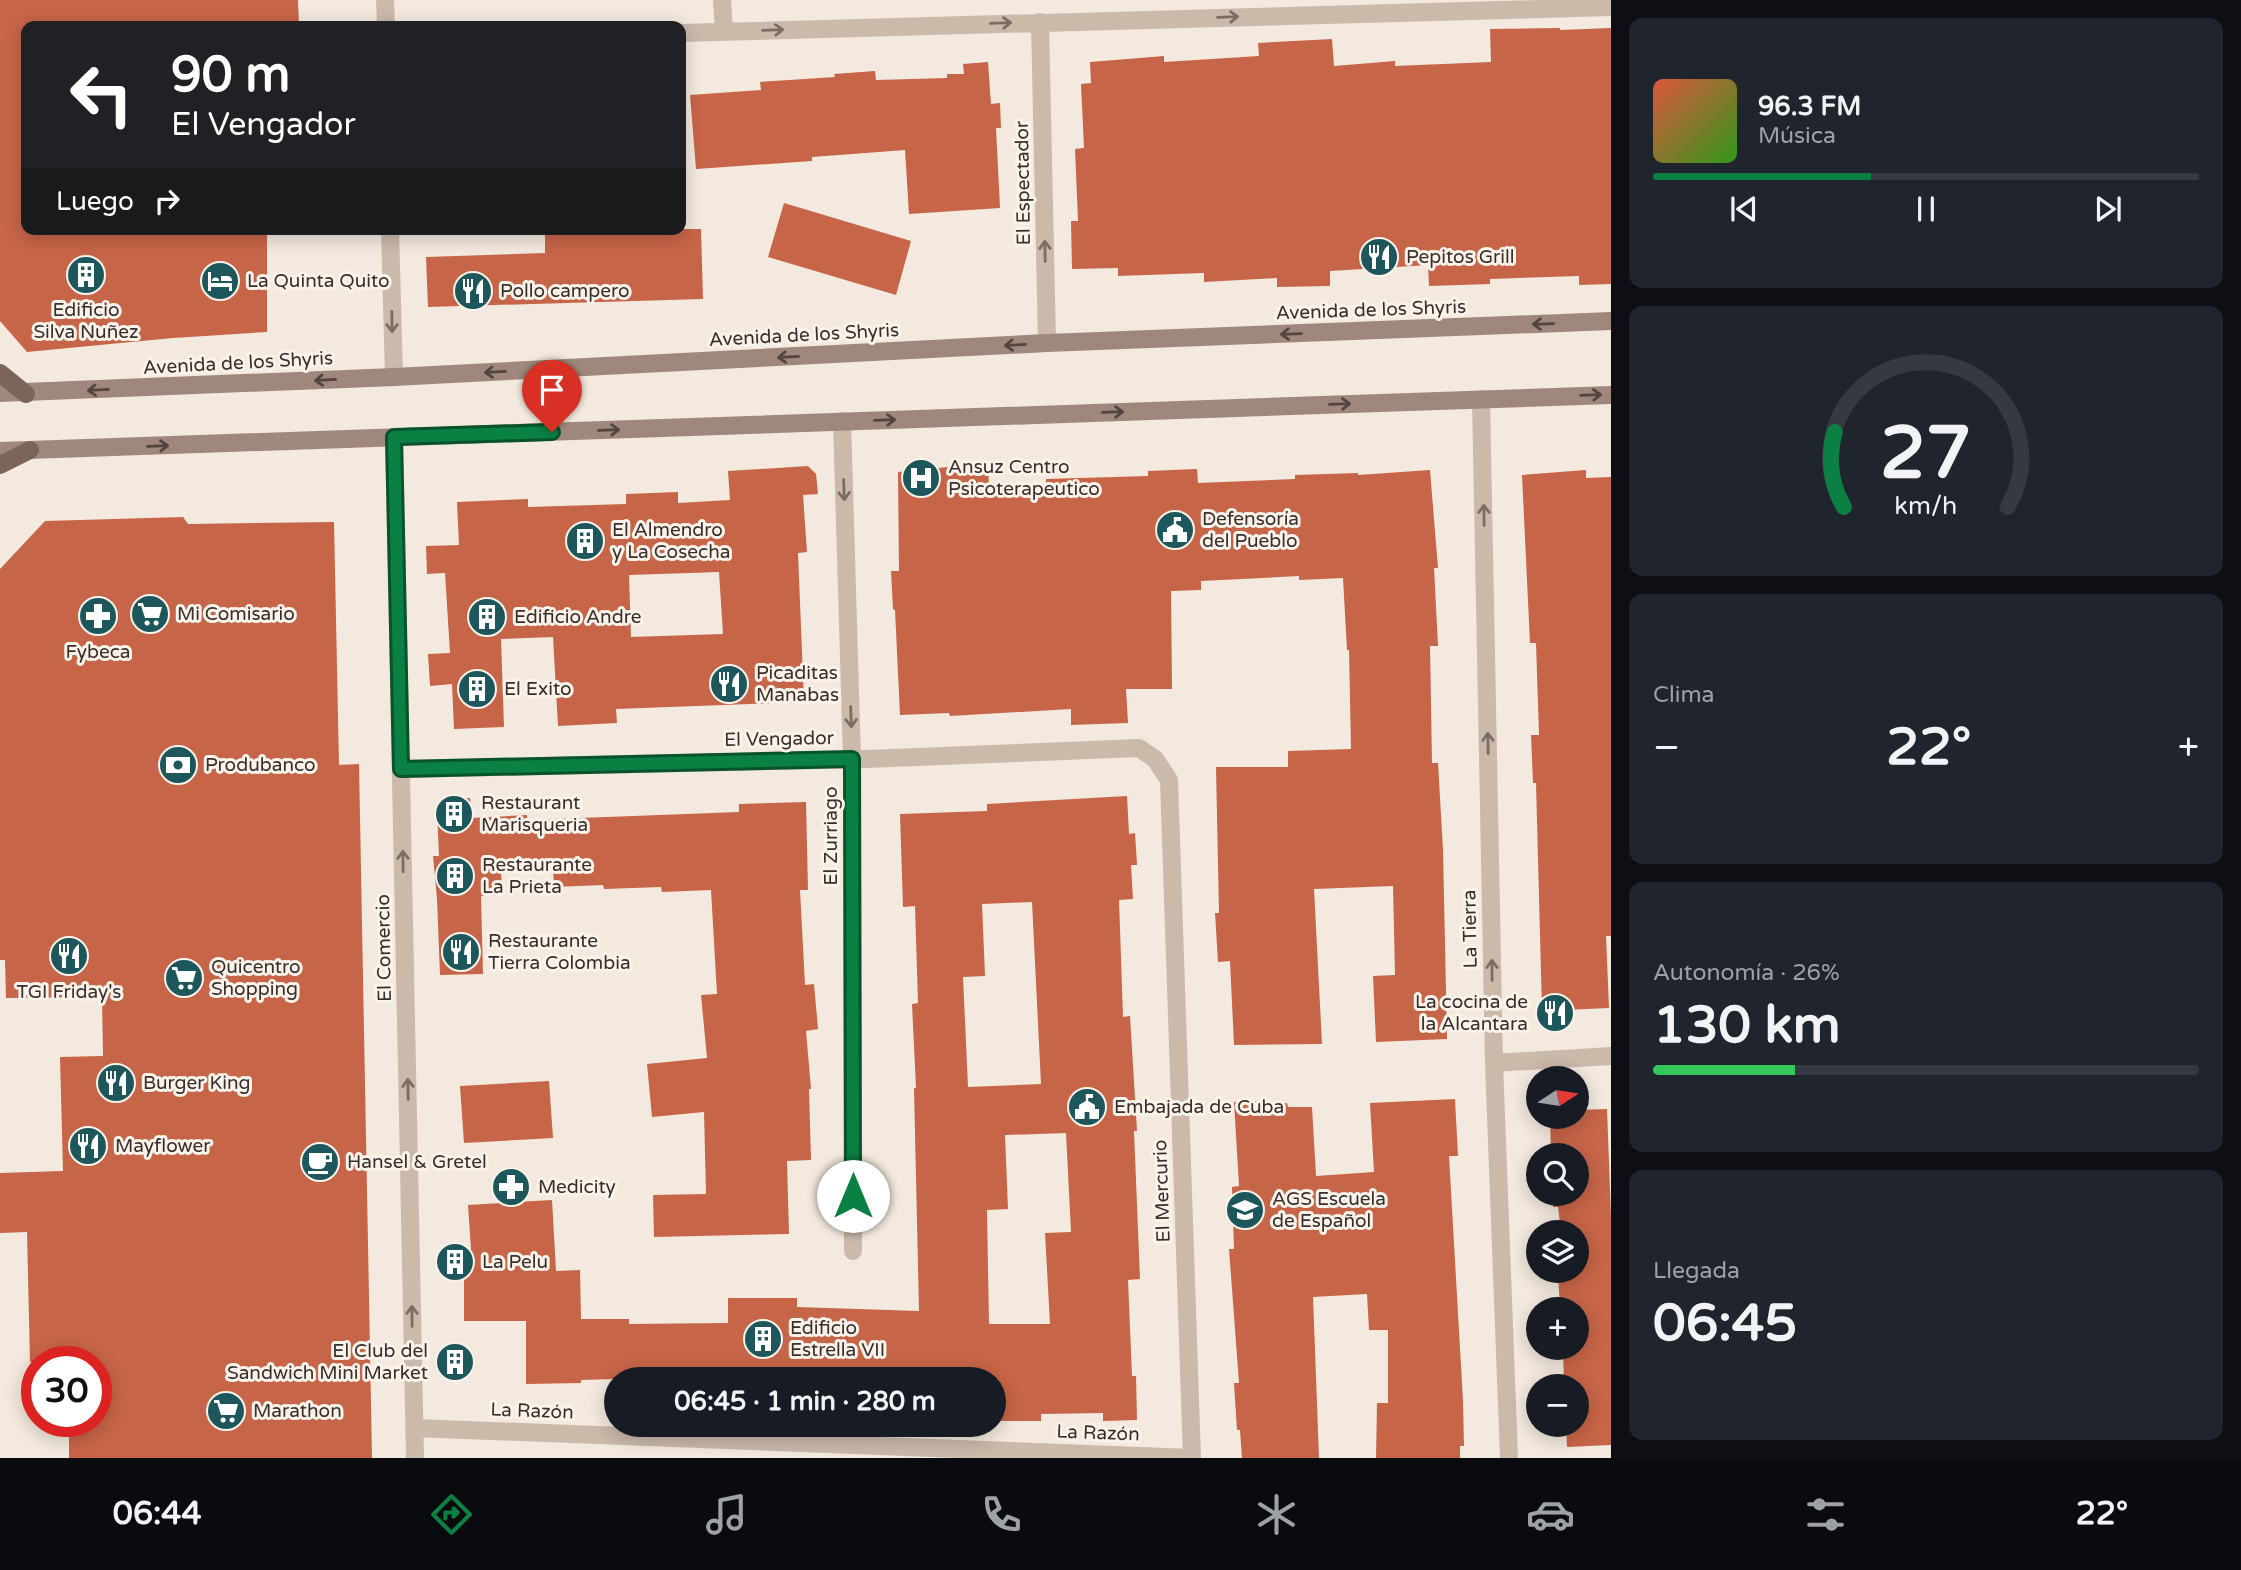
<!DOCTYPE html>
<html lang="es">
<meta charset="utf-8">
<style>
body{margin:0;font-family:"Varela Round",sans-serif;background:#20242c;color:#f1f3f6;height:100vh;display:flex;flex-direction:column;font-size:26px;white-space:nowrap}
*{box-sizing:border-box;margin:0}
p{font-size:23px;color:#9ea1a6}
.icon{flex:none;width:38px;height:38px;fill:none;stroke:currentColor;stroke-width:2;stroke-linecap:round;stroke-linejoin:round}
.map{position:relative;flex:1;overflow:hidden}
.sheet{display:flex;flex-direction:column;gap:18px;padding:18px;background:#0d0f14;width:630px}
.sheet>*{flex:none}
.guide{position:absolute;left:21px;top:21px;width:665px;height:214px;border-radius:14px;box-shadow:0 4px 18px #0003;background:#202124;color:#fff;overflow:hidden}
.needle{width:46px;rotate:78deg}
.tools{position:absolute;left:1526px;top:1066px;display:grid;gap:14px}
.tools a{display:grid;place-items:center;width:63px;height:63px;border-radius:50%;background:#171b24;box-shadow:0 4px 18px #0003;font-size:35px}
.speed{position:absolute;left:21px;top:1346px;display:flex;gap:14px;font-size:35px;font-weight:700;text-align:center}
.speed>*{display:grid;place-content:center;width:91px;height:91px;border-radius:50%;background:#171b24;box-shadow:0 4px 18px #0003;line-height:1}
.speed .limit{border:10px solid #d22;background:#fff;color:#111}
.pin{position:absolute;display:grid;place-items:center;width:60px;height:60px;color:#fff;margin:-72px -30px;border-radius:50% 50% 50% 0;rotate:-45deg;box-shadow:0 0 7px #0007}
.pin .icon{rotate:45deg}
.me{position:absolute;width:77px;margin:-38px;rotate:0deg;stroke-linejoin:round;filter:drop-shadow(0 0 5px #0008)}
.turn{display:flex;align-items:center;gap:24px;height:147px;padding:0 35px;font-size:32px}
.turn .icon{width:91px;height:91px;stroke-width:2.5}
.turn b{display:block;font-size:49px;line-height:60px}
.then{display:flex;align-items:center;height:66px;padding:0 35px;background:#0003;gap:14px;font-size:26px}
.big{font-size:52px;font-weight:800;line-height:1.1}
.sheet .tile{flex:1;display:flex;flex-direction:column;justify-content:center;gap:10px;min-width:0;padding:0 24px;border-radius:14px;background:#20242c}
.sheet .dial{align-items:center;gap:0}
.dial svg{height:182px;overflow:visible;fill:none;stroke:#363941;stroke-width:7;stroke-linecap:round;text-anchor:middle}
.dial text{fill:#f1f3f6;stroke:none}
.song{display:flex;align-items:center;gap:21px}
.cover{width:84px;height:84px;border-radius:10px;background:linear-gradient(135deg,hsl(10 70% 55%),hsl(110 70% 35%))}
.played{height:7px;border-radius:4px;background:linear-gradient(90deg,#0b8043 40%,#363941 40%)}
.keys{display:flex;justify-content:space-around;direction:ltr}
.heat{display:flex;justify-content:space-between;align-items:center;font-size:38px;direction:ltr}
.charge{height:10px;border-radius:5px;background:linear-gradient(90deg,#34c759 26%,#363941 0)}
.trip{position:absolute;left:604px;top:1367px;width:402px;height:70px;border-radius:35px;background:#171b24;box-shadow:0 4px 18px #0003;font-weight:800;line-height:70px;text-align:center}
.tab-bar{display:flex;height:112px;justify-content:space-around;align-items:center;background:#090b0e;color:#9ea1a6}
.tab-bar .icon{width:49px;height:49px}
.tab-bar .current{color:#0b8043}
.tab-bar b{font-size:32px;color:#f1f3f6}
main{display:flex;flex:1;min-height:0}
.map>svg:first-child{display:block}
</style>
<main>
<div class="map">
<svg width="1611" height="1458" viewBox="0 0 1611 1458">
<rect width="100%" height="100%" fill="#f3e9de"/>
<path fill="#c76548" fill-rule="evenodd" d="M0 0H298L299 26H26V229H267V332L173 338 27 352 0 321Z
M1560 28V30L1611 28V284L1579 285V276L1490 279V284L1429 286 1428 265 1330 271V286L1277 287V278L1204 282V273L1118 276V268L1072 269 1071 221H1078L1075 149 1084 148 1081 84 1091 83 1090 62 1164 56V62L1259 56 1258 43 1332 39 1334 66 1395 61V66L1491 62 1490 29Z
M988 62 991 104 1000 103 1001 128H996L1000 208 909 214 905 150 812 157V161L696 169 690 95 761 90 760 82 835 77 834 74 875 71 876 80 947 78V74H964L963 64Z
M784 203 911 241 896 295 768 257Z
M545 229H701L703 299 428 307 426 257 545 253Z
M988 463 989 487 1046 484V479L1148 476V471L1197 469 1198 483 1295 479V475L1358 473V475L1430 470 1438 568H1434L1438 646H1430L1432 763H1438L1443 850 1447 1039 1376 1042 1373 976 1395 975 1393 886 1314 889 1322 1044 1234 1045 1230 961 1218 962 1215 913H1219L1216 767H1288V751L1351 749 1349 650H1347L1343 578 1299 580V576L1201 581V590L1171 591 1172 689H1126L1128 723 1071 725V709L950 716 949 713 900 715 895 610 893 609 891 571H899L898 472Z
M808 466 816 474 818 494 803 495 807 552 798 553 804 702 616 709 617 723 558 726 553 637 501 639 504 727 454 729 452 684 430 686 428 654 450 653 445 573 427 574 426 546 459 545 457 502 528 499V507L626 504V494L678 492V503L730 500 728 471ZM719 572 723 634 631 637 629 575Z
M1586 470V478L1611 477V936H1606L1609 1008 1542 1011 1536 783H1533L1531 735H1539L1536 643H1530L1522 475Z
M183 517 188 524 334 522 339 765 359 764 372 1458H69V1421H96V1362H30L27 1232 0 1233V1173L63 1171 60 1057 103 1056 102 997 6 998 5 960H0V569L45 521Z
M1127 796 1129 834 1135 833 1137 865H1131L1133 899 1119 900 1123 1017 1130 1016 1137 1131H1134L1140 1279 1128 1280 1132 1376H1136L1137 1420 1103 1421V1413L1041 1414V1421H994V1379H616L581 1380V1383L526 1384V1321H464V1250L471 1249 468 1205 552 1200 556 1271 580 1270 581 1319H629V1324L728 1323V1298H797V1307L919 1311 914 1088H916L912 1004 918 1003 915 906 903 907 900 814 987 811V804ZM1032 902 1041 1084 968 1087 963 977 985 976 982 904ZM1066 1133 1071 1232 1045 1233 1050 1324H989L987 1210 1008 1209 1005 1135Z
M470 798 472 818 527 815V820L739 812V804L806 802 808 890H800L805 985 814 984 818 1029 806 1031 811 1089H809L811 1160 787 1161 789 1234 654 1237 653 1195 706 1194 704 1112 652 1117 647 1064 707 1058 701 995 717 994 711 890 662 892 661 887 604 889 603 885 554 887 553 868 501 871 502 895 481 896 483 974 440 975 437 899 433 856H439L437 810 446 800Z
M549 1081 553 1138 464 1143 460 1086Z
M1455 1099 1458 1156H1449L1463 1401 1464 1446H1460V1458H1376L1377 1403H1388V1330H1369L1367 1294 1313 1297 1319 1458H1242L1240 1430H1237L1234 1383H1239L1229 1249H1234L1232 1187 1239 1186 1234 1102 1261 1101 1262 1104 1287 1103 1288 1107H1312L1316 1176 1374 1172 1370 1103Z
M1607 1109 1611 1217V1445L1567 1447 1566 1424H1577V1386H1564L1563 1348H1577V1309H1560L1558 1273 1577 1270V1232H1561L1558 1207H1553L1552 1194H1577V1155H1551L1550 1116H1577V1110Z"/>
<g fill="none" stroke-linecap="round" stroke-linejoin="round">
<path stroke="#cbb9aa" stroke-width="18" d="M385 0 386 26
M722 0 724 31
M1040 22 1047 343
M681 33 1611 7
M390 229 394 377
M1481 399 1494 1063 1509 1458
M842 421 852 759 853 1251
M394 437 415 1458
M401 769 867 759 1139 748 1155 759 1169 780 1192 1458 415 1428
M1494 1063 1611 1056"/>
<path stroke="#9f887b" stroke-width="18" d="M0 393 394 377 1047 343 1611 321
M0 451 1611 395"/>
<path stroke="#7b655a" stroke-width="18" d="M0 373 26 394
M0 465 30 450"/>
</g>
<defs><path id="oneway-shaft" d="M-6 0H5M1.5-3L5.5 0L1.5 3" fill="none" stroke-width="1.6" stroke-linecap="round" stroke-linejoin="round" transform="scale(1.75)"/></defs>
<g stroke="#7b6d63">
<use href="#oneway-shaft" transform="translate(1228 17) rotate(-2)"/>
<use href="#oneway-shaft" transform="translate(1001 23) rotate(-2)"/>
<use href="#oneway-shaft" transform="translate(773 30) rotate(-2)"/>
<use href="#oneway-shaft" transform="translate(1045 251) rotate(-91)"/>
<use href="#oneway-shaft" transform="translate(392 322) rotate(89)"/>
<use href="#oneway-shaft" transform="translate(844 490) rotate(88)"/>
<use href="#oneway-shaft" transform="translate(1484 515) rotate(-91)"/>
<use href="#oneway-shaft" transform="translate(851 717) rotate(88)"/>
<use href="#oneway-shaft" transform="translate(1488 743) rotate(-91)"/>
<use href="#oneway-shaft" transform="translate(403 861) rotate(-91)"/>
<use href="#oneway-shaft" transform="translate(1492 970) rotate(-91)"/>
<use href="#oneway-shaft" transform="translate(408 1089) rotate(-91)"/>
<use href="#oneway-shaft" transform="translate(412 1316) rotate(-91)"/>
</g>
<g stroke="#52443e">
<use href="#oneway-shaft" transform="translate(1543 324) rotate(178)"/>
<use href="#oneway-shaft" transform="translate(1291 334) rotate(178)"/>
<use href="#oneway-shaft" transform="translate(1015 345) rotate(177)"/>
<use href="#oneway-shaft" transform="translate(788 357) rotate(177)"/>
<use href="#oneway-shaft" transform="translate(495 372) rotate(177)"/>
<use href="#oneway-shaft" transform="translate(325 380) rotate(177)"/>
<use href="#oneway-shaft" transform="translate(98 390) rotate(177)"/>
<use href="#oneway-shaft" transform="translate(1591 395) rotate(-2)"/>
<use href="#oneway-shaft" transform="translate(1340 404) rotate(-2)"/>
<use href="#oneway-shaft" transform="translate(1113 412) rotate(-2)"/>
<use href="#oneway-shaft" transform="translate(885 420) rotate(-2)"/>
<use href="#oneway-shaft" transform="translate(609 430) rotate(-2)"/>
<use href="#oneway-shaft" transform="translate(158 446) rotate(-2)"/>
</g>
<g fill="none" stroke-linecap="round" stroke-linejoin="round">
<defs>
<path id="route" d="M552 432 394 437 401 769 852 759 853 1196"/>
</defs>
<use href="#route" stroke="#07532c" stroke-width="18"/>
<use href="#route" stroke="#0b8043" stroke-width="12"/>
</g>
<defs>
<symbol id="restaurant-disc" viewBox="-11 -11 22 22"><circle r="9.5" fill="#1e575b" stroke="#faf3eb"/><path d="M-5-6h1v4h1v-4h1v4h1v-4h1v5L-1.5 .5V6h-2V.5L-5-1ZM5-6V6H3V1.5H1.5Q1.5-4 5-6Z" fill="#fff"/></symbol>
<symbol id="building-disc" viewBox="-11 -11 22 22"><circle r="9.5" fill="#1e575b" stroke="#faf3eb"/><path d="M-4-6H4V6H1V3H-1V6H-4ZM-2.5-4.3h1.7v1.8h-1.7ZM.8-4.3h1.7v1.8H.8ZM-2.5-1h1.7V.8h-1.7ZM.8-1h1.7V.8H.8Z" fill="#fff"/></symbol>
<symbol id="hotel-disc" viewBox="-11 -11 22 22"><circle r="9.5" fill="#1e575b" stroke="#faf3eb"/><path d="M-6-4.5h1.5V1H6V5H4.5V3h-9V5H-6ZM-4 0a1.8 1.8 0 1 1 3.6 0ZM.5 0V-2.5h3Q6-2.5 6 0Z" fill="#fff"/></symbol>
<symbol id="hospital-disc" viewBox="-11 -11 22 22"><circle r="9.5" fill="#1e575b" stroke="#faf3eb"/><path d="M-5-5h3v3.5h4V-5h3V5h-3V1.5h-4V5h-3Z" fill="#fff"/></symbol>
<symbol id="civic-disc" viewBox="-11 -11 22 22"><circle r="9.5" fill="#1e575b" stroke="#faf3eb"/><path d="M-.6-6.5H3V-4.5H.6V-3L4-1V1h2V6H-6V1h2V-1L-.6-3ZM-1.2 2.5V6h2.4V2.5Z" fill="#fff"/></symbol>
<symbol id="supermarket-disc" viewBox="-11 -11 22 22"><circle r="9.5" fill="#1e575b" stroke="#faf3eb"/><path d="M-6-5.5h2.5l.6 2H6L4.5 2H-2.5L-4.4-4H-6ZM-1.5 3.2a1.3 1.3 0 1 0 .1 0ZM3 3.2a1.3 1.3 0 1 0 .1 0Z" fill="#fff"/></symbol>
<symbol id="pharmacy-disc" viewBox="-11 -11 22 22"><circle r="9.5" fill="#1e575b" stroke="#faf3eb"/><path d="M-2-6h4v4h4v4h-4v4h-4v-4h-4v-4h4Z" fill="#fff"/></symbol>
<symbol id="bank-disc" viewBox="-11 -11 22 22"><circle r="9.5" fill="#1e575b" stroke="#faf3eb"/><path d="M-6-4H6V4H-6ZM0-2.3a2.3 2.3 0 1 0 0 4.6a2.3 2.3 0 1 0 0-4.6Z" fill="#fff"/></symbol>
<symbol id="cafe-disc" viewBox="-11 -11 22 22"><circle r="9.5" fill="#1e575b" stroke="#faf3eb"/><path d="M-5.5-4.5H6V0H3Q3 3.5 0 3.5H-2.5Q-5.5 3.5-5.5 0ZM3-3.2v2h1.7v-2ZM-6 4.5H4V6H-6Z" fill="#fff"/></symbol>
<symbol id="school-disc" viewBox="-11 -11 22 22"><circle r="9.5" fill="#1e575b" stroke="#faf3eb"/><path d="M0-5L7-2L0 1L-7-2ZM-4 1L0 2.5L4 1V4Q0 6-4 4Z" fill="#fff"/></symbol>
</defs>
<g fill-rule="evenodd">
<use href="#restaurant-disc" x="1357" y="235" width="44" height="44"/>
<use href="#building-disc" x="64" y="253" width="44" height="44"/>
<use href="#hotel-disc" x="198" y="259" width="44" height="44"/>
<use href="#restaurant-disc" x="451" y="269" width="44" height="44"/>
<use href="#hospital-disc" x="899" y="456" width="44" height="44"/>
<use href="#civic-disc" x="1153" y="508" width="44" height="44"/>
<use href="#building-disc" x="563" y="519" width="44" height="44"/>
<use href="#supermarket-disc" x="128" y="592" width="44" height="44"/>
<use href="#pharmacy-disc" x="76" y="594" width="44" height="44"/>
<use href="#building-disc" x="465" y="595" width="44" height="44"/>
<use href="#restaurant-disc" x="707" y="662" width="44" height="44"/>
<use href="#building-disc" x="455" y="667" width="44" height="44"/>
<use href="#bank-disc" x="156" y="743" width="44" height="44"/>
<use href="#building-disc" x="432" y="792" width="44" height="44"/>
<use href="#building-disc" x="433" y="854" width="44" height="44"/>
<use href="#restaurant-disc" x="439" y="930" width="44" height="44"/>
<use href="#restaurant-disc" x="47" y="934" width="44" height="44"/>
<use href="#supermarket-disc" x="162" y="956" width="44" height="44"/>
<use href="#restaurant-disc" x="1533" y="991" width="44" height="44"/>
<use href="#restaurant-disc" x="94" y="1061" width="44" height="44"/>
<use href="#civic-disc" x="1065" y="1085" width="44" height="44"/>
<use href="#restaurant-disc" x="66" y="1124" width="44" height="44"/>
<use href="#cafe-disc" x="298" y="1140" width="44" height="44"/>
<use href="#pharmacy-disc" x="489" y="1165" width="44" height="44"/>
<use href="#school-disc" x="1223" y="1188" width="44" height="44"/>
<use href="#building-disc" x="433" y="1240" width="44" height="44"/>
<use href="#building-disc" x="741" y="1317" width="44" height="44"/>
<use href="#building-disc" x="433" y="1340" width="44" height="44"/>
<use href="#supermarket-disc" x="204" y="1389" width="44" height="44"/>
</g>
<g text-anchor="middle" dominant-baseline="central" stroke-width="6" stroke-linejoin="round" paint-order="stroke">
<g font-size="19" fill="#392e29" stroke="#faf3eb">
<text transform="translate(1023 183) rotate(-91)">El Espectador</text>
<text transform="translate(1371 310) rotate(-2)">Avenida de los Shyris</text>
<text transform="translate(804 335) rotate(-3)">Avenida de los Shyris</text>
<text transform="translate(238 363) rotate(-3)">Avenida de los Shyris</text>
<text transform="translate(779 739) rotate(-1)">El Vengador</text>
<text transform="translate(831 836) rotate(-90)">El Zurriago</text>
<text transform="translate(1470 929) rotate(-91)">La Tierra</text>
<text transform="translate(384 948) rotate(-91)">El Comercio</text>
<text transform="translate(1162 1191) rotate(-92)">El Mercurio</text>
<text transform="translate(532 1411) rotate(2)">La Razón</text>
<text transform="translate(1098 1433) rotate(2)">La Razón</text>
</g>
<g font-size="19" fill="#392e29" stroke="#faf3eb" text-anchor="start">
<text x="1406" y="257">Pepitos Grill</text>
<text x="247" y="281">La Quinta Quito</text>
<text x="500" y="291">Pollo campero</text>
<text x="86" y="310" text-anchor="middle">Edificio<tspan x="86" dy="22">Silva Nuñez</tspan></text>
<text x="948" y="467">Ansuz Centro<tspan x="948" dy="22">Psicoterapeutico</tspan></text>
<text x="1202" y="519">Defensoría<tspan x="1202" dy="22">del Pueblo</tspan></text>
<text x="612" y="530">El Almendro<tspan x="612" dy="22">y La Cosecha</tspan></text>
<text x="177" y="614">Mi Comisario</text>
<text x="514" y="617">Edificio Andre</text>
<text x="98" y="652" text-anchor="middle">Fybeca</text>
<text x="756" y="673">Picaditas<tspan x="756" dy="22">Manabas</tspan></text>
<text x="504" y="689">El Exito</text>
<text x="205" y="765">Produbanco</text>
<text x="481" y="803">Restaurant<tspan x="481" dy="22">Marisqueria</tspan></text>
<text x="482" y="865">Restaurante<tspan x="482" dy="22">La Prieta</tspan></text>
<text x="488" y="941">Restaurante<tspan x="488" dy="22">Tierra Colombia</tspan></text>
<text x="211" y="967">Quicentro<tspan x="211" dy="22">Shopping</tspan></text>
<text x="69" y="992" text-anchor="middle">TGI Friday's</text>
<text x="1528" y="1002" text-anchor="end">La cocina de<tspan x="1528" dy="22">la Alcantara</tspan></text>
<text x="143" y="1083">Burger King</text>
<text x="1114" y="1107">Embajada de Cuba</text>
<text x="115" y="1146">Mayflower</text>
<text x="347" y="1162">Hansel &amp; Gretel</text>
<text x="538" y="1187">Medicity</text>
<text x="1272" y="1199">AGS Escuela<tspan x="1272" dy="22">de Español</tspan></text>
<text x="482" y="1262">La Pelu</text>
<text x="790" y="1328">Edificio<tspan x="790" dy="22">Estrella VII</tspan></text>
<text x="428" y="1351" text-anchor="end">El Club del<tspan x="428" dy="22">Sandwich Mini Market</tspan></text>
<text x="253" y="1411">Marathon</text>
</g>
</g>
</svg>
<div class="tools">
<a><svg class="needle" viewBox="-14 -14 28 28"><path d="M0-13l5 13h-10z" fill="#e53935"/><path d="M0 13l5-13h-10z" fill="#9ea1a6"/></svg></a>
<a><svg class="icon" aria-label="search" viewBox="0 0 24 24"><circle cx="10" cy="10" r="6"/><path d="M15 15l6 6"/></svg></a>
<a><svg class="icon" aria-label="layers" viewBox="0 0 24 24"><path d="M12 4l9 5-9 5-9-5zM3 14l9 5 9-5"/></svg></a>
<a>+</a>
<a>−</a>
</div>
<div class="speed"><div class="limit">30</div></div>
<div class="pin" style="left:552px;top:432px;background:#d93025"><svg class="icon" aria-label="arrive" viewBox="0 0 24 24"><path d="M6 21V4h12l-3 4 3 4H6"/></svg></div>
<svg class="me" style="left:853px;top:1196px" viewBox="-20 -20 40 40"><circle r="19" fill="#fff"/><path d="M0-13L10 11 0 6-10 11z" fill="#0b8043"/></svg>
<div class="trip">06:45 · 1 min · 280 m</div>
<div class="guide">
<div class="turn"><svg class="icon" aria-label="left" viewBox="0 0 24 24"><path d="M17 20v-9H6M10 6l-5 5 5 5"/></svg><div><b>90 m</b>El Vengador</div></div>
<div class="then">Luego<svg class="icon" aria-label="right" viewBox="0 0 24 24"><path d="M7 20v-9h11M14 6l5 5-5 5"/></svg></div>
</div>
</div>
<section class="sheet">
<div class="tile">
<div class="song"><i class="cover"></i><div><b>96.3 FM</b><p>Música</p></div></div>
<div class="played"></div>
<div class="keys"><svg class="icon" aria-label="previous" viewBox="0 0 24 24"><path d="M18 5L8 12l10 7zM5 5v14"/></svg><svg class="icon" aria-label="pause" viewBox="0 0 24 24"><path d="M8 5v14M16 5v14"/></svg><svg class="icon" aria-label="next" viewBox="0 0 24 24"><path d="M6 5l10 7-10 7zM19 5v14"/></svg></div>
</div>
<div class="tile dial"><svg viewBox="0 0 100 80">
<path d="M14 69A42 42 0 1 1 86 69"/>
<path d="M14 69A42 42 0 0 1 10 36" stroke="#0b8043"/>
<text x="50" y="56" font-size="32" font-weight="700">27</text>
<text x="50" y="72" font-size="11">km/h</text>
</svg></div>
<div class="tile"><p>Clima</p>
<div class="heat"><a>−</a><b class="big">22°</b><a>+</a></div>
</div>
<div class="tile"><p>Autonomía · 26%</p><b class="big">130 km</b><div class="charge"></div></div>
<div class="tile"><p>Llegada</p><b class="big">06:45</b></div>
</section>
</main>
<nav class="tab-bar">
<b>06:44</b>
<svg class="icon current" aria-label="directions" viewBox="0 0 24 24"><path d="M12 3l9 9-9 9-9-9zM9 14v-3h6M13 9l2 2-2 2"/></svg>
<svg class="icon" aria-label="music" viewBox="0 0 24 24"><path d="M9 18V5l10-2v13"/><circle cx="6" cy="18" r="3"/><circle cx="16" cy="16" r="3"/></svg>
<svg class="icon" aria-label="phone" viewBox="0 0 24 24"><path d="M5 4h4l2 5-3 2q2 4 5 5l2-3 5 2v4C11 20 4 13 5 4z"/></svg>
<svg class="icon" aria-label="climate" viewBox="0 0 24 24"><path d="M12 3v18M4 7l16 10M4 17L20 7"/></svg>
<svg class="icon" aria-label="car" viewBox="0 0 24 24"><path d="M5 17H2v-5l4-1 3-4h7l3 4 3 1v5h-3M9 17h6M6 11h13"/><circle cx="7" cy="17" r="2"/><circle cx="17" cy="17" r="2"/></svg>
<svg class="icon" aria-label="filters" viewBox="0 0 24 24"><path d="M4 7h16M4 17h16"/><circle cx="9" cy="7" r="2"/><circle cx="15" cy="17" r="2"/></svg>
<b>22°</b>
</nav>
